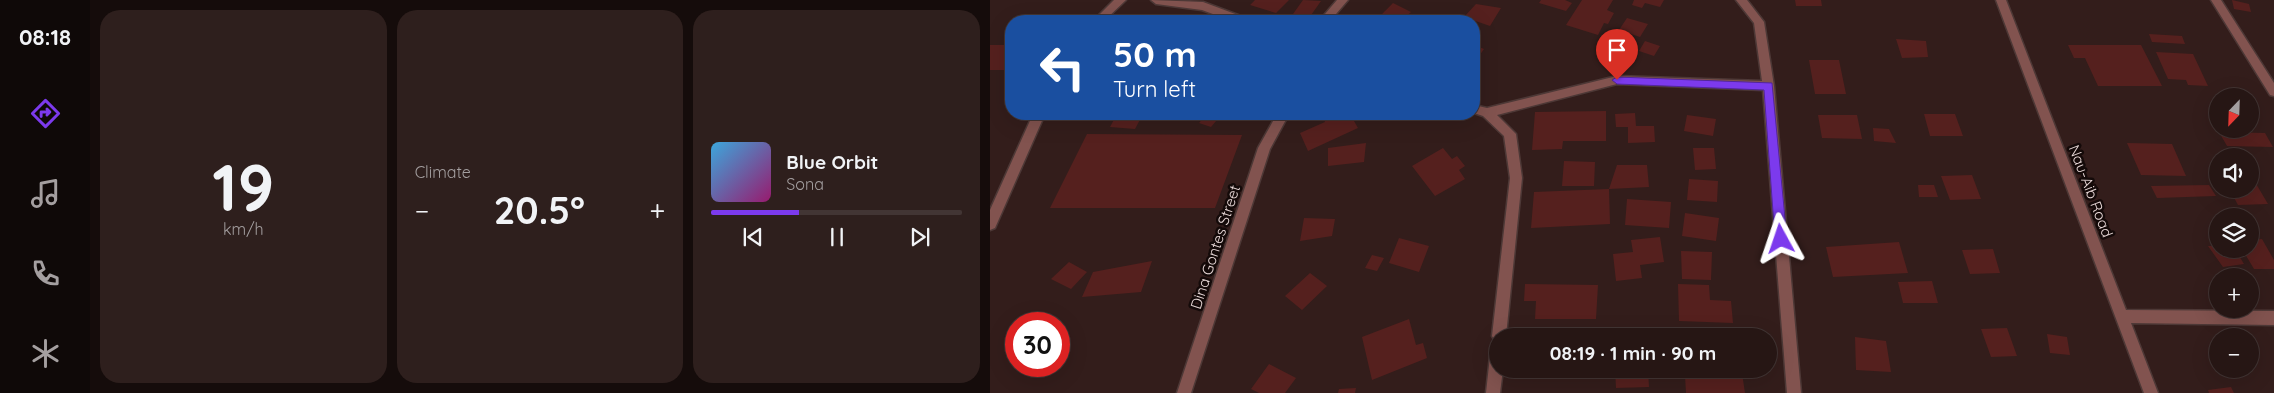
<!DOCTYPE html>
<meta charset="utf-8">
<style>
body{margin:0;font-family:Quicksand,sans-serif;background:#2e1f1d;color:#f1f3f6;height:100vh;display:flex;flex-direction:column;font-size:19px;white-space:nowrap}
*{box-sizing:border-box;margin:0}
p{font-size:16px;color:#a49fa0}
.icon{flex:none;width:28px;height:28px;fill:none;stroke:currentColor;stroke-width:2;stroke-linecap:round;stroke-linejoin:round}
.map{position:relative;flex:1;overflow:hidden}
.drawer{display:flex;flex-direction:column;gap:10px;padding:10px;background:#150c0b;width:900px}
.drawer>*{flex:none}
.banner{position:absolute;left:15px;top:15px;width:475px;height:105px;border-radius:20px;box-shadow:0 5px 20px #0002,0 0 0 1px #423534;background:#1a4fa0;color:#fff;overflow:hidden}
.needle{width:32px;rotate:203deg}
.fabs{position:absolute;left:1219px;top:88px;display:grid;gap:10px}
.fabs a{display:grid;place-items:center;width:50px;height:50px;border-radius:50%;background:#261614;box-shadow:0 5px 20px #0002,0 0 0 1px #423534;font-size:25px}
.speed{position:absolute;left:15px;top:312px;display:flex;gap:10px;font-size:25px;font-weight:700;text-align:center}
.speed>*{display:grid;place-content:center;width:65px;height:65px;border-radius:50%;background:#261614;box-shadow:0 5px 20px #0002,0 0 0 1px #423534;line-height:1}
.speed .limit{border:8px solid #d22;background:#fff;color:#111}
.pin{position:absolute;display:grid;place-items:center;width:42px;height:42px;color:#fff;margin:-51px -21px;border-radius:50% 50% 50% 0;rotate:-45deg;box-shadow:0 0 5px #0007}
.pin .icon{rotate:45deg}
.me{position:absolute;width:55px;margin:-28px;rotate:355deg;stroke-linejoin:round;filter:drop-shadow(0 0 4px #0008)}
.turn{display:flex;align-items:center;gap:18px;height:105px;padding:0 25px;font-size:22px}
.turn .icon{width:65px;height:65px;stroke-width:2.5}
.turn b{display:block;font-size:35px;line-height:42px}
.big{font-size:38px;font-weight:700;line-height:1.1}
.drawer .card{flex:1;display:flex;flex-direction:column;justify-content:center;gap:8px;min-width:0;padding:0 18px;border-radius:20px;background:#2e1f1d}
.drawer .dial{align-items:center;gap:0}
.dial b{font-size:65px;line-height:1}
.song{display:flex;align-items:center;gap:15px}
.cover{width:60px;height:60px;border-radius:8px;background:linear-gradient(135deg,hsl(200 70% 55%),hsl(320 70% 35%))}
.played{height:5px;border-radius:2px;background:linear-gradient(90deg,#7c3aed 35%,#423534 35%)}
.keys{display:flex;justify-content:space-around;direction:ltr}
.heat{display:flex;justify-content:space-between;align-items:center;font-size:28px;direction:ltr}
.drawer .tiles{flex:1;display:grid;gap:10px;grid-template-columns:repeat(3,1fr)}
.trip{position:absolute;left:499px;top:328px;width:288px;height:50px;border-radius:25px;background:#261614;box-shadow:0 5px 20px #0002,0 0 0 1px #423534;font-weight:700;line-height:50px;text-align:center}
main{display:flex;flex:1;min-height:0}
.tab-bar{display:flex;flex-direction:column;width:90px;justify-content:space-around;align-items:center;background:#0f0908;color:#a49fa0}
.tab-bar .icon{width:35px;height:35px}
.tab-bar .selected{color:#7c3aed}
.tab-bar b{font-size:22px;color:#f1f3f6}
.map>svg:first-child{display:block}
</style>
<main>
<nav class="tab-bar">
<b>08:18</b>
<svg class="icon selected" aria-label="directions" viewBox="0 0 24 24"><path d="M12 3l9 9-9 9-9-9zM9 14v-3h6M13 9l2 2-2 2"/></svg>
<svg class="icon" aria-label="music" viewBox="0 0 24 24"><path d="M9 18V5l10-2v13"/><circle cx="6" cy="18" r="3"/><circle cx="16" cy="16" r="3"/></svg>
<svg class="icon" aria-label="phone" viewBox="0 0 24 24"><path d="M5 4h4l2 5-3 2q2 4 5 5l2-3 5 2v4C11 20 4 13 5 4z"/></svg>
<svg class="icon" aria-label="climate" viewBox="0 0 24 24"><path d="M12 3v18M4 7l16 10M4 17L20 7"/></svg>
</nav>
<section class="drawer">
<div class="tiles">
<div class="card dial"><b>19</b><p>km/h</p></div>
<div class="card"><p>Climate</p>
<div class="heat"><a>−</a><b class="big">20.5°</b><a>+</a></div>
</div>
<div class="card">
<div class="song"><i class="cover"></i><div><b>Blue Orbit</b><p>Sona</p></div></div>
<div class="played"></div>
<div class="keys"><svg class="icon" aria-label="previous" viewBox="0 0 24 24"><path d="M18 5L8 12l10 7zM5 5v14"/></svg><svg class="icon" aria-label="pause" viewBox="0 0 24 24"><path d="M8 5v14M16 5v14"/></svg><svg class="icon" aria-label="next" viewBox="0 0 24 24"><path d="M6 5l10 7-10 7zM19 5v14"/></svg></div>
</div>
</div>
</section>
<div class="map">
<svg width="1284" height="393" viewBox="0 0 1284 393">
<rect width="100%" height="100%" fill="#331d1b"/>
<path fill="#55201e" d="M265 0H299L286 13 260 5Z
M313 0 331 1 319 18 303 14Z
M551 0H575L582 3 576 11 549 3Z
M592 0H623L617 10 624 13 618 24 614 23 608 35 576 25Z
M644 0H674L670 7 655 3 652 8 642 5Z
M805 0H831L832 6H806Z
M1242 0 1259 4 1261 12 1244 9Z
M403 3 421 12 411 21H405L391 15Z
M486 4 511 8 500 26 474 17Z
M637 18 658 24 650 37 629 30Z
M1159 34 1192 36 1195 44 1162 42Z
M906 39 936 41 938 57 912 58Z
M655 41 670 46 664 56 649 51Z
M0 45H21V70H0Z
M484 45 494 49 484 63Z
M1078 45H1151L1172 86H1108L1095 58H1084Z
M1166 52 1203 54 1218 86 1198 85 1196 80 1178 79Z
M819 60H849L856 94H825Z
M616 111V141H573L572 149 542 150 545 112Z
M645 113 646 126H664L665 142 638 143V127H626L625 114Z
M127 114H153L145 129 120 127Z
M217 114H232L221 127 209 123Z
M332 114H360L368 128 318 151 310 133 335 122Z
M934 114H965L973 136H940Z
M697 115 726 119 723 136 694 131Z
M828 115H867L872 139 832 138Z
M883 128 899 129 906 143 884 141Z
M1229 132 1275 133 1283 147 1237 146Z
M97 134 252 135 225 208H60Z
M376 143 374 162 338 166V148Z
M1137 143 1182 144 1196 176 1151 175Z
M453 148 462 159 467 156 475 166 469 170 475 179 445 196 422 166Z
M703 148H724L726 169 705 170Z
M574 161 605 162 604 186H572Z
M627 165H657L659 187 619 189Z
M982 175 991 199 960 200 951 176Z
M699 179 728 181 727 202 697 200Z
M1260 182H1265L1278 204 1248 205 1242 194H1234L1231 189H1260Z
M928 185H944L948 197H929Z
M1219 185 1226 196 1167 198 1161 186Z
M619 189 620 224 541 228 544 192Z
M637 199 681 202 679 228 635 225Z
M695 213 729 218 726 241 692 236Z
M314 218 345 219 342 236 310 241Z
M670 237 674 262 650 265 652 278 626 281 623 254 643 252 641 240Z
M409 238 439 246 429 272 399 263Z
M1272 239 1284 260V269H1264L1252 249H1260V240Z
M909 242 918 273 843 277 836 247Z
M1218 246H1228V249H1245L1254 264 1233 267Z
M1003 249 1010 273 980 274 972 250Z
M691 251 722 252 721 280 692 279Z
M382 255 394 258 387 271 375 268Z
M162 261 151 292 92 297 103 272Z
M79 262 97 272 81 289 61 279Z
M320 273 337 286 312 310 295 296Z
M942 281 948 303H913L908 282Z
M535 284 608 285 606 319H545L546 301H534Z
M688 284 719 285 720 300 741 301 743 323 689 321Z
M419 319 426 345 433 343 437 358 382 380 372 337Z
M1017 328 1027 356 1001 357 991 329Z
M1057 334 1077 337 1080 355 1060 353Z
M865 337 896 341 901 372 866 370Z
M279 364 306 378 295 393H269L261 389Z
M550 369H599V373L550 375Z
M625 369H658L659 387 626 388Z
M752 373 755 393H696L695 376Z
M1241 387 1244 393H1219L1218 390Z
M366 388 365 393H348L349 389Z"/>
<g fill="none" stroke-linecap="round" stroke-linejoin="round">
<defs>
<path id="street" d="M124 0H136L114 21H103Z
M161 0 213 2 256 18 257 21H242L212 10 166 4Z
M347 0H358L340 21H329Z
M746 0H757L774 22 784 86 811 393H797L773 90 627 84 507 115 526 134 532 178 516 336H508V369H513L510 393H496L501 347 505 341 502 336 520 178 514 136 493 116 484 113V105L497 108 627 76 772 81 764 23Z
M1006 0H1016L1136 310 1284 311V325L1141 323 1168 393H1154Z
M1221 0H1231L1284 83V96L1280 95Z
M43 114H55L5 228 0 230V210Z
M287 114H299L280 149 201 393H187L268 148Z"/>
</defs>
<use href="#street" stroke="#4d3836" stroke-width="3"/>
<use href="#street" fill="#82534f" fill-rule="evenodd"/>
</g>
<path fill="#7c3aed" stroke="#51269a" d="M627 77 782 83 797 239 795 243H787L785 239 774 90 627 84 622 80Z"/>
<g text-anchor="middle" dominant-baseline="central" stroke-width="5" stroke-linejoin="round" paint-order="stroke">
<g font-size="15" fill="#ebdbda" stroke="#140a09">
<text transform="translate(1101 191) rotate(69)">Nau-Aib Road</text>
<text transform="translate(225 247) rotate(-72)">Dina Gontes Street</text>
</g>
</g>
</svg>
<div class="fabs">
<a><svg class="needle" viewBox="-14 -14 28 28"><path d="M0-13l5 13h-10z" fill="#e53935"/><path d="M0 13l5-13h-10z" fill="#a49fa0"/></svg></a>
<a><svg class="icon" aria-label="sound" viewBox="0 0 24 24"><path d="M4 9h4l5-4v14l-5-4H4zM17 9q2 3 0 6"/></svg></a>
<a><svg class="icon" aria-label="layers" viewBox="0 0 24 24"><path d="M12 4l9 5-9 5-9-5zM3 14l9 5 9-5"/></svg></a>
<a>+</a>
<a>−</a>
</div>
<div class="speed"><div class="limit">30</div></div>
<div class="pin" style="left:627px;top:80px;background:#d93025"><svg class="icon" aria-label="arrive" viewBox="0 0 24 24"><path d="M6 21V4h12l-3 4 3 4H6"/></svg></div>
<svg class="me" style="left:791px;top:239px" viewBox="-20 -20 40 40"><path d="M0-17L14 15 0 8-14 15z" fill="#7c3aed" stroke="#fff" stroke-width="4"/></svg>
<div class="trip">08:19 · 1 min · 90 m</div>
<div class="banner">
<div class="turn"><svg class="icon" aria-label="left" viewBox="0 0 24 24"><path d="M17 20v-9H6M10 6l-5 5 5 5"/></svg><div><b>50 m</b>Turn left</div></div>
</div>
</div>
</main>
